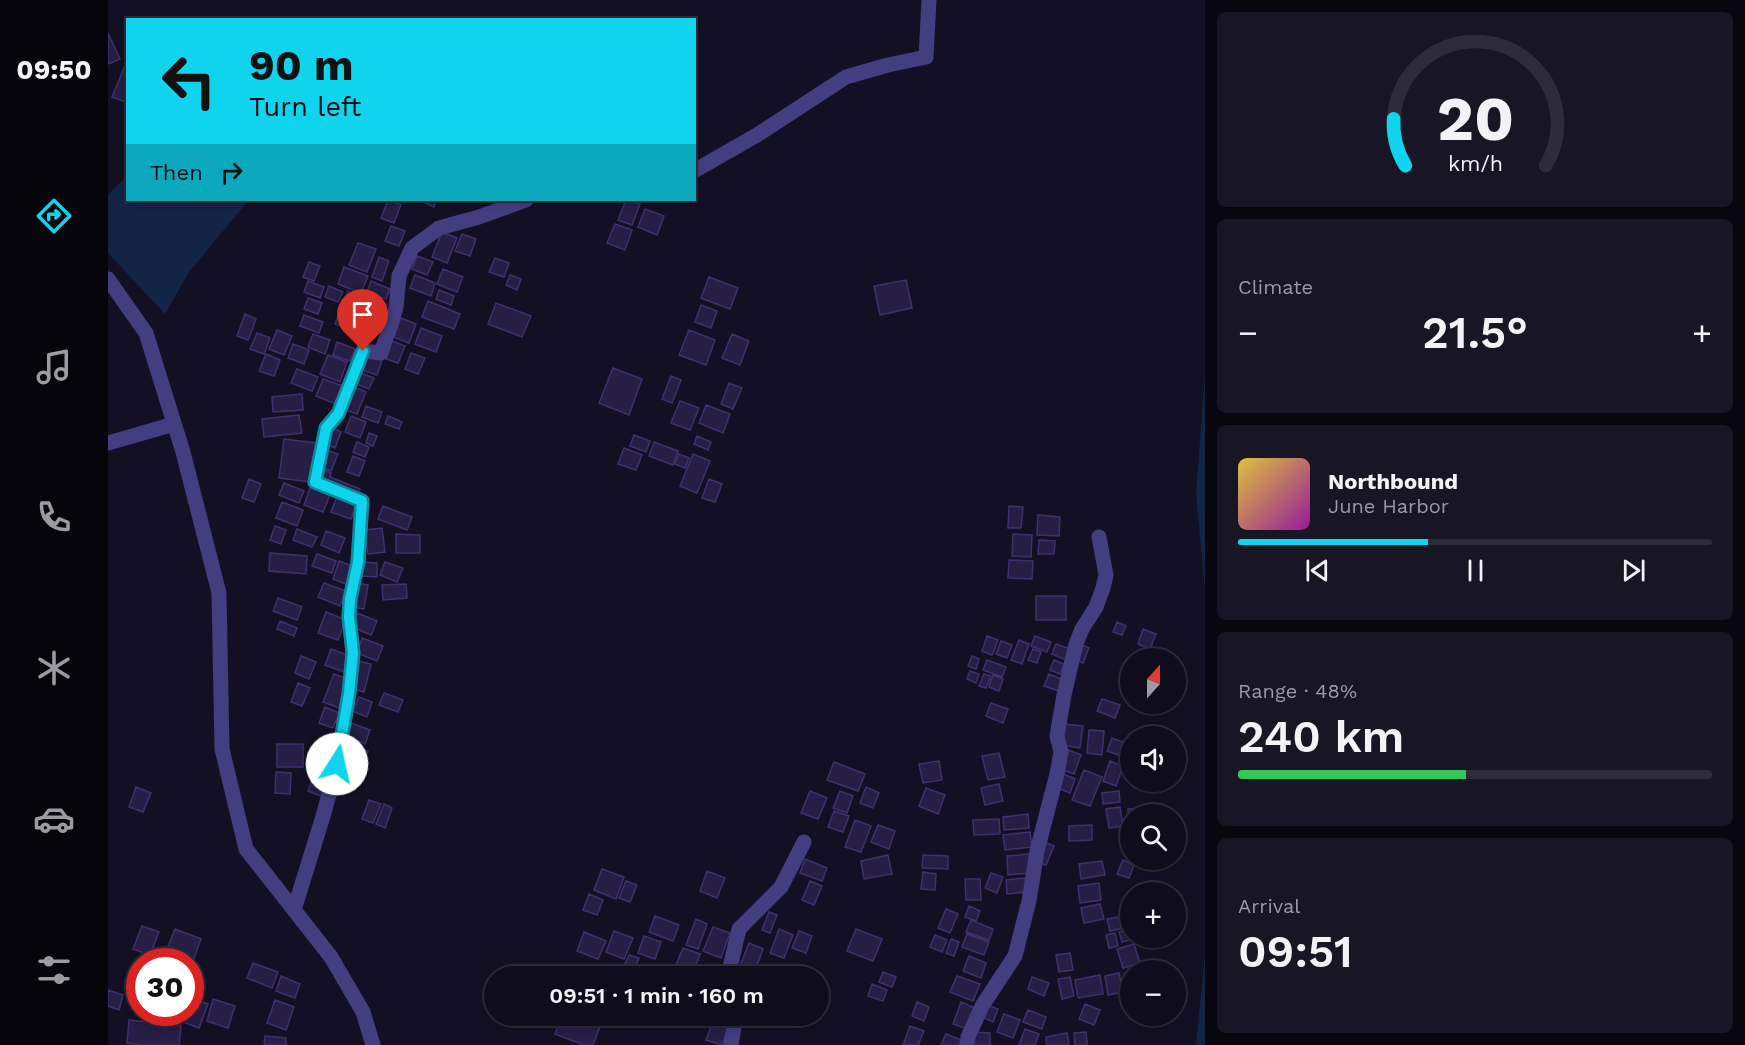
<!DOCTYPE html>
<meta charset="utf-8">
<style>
body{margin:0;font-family:"Work Sans",sans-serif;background:#181524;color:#f1f3f6;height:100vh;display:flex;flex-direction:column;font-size:22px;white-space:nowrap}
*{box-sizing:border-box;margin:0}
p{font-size:20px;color:#9b9ba3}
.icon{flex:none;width:33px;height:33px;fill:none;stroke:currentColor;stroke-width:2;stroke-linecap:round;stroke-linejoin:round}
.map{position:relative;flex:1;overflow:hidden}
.details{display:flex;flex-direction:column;gap:12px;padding:12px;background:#08070f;width:540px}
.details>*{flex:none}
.top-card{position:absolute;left:18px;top:18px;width:570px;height:183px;border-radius:0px;box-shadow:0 3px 9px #0003,0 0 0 2px #2f2c3a;background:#10d4ee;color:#111;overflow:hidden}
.needle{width:39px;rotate:21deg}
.fabs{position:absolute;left:1012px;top:648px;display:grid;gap:12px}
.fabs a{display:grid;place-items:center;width:66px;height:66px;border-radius:50%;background:#0f0c1b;box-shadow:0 3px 9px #0003,0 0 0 2px #2f2c3a;font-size:30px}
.speed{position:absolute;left:18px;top:948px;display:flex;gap:12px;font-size:30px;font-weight:700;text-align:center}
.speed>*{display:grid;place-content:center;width:78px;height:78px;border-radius:50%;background:#0f0c1b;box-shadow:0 3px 9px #0003,0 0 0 2px #2f2c3a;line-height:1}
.speed .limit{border:9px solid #d22;background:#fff;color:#111}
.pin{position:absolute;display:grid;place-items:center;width:51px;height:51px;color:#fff;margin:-62px -26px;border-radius:50% 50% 50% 0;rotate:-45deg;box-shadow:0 0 6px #0007}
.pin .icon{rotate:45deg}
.me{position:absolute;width:66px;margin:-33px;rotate:10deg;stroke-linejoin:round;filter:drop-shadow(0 0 4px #0008)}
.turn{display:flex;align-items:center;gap:21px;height:126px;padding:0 24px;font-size:27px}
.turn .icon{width:78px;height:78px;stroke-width:2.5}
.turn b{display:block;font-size:42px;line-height:51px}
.then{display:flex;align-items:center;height:57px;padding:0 24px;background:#0003;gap:12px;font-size:22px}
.big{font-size:45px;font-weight:600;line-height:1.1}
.details .tile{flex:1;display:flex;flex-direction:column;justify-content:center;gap:9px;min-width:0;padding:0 21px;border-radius:9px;background:#181524}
.details .dial{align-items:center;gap:0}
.dial svg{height:156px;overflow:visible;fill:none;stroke:#2f2c3a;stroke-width:7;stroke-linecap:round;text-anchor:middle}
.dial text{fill:#f1f3f6;stroke:none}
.song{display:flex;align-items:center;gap:18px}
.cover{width:72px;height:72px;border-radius:9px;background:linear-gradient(135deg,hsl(50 70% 55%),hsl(300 70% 35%))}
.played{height:6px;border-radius:3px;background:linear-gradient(90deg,#10d4ee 40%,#2f2c3a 40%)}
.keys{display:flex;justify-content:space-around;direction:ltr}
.heat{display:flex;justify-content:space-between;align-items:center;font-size:33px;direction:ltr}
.charge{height:9px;border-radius:4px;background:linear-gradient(90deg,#34c759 48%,#2f2c3a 0)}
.trip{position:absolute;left:376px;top:966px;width:345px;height:60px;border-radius:30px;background:#0f0c1b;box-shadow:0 3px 9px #0003,0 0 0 2px #2f2c3a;font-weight:600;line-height:60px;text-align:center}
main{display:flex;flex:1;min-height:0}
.menu{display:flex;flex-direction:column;width:108px;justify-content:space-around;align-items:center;background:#06050b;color:#9b9ba3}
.menu .icon{width:42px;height:42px}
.menu .current{color:#10d4ee}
.menu b{font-size:27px;color:#f1f3f6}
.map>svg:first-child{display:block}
</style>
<main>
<nav class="menu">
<b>09:50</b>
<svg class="icon current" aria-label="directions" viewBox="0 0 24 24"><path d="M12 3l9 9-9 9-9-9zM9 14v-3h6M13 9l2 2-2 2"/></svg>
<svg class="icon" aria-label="music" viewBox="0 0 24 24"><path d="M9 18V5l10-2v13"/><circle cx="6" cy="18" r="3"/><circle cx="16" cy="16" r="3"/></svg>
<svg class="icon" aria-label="phone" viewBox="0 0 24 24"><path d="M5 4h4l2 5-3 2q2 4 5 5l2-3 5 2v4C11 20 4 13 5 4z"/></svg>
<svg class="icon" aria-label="climate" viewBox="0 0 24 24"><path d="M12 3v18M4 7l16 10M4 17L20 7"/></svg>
<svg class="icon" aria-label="car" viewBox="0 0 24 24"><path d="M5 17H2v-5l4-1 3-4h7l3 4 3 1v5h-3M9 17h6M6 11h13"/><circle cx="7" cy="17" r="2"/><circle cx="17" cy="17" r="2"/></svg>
<svg class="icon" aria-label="filters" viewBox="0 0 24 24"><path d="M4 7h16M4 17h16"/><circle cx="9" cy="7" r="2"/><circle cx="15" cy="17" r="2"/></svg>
</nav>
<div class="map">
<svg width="1097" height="1045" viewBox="0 0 1097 1045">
<rect width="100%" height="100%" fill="#141024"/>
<path fill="#122547" d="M19 176 20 200H141L81 272 57 314 0 253V195Z
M1097 374V588L1088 494Z
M1097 955V1045H1088Z"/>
<path fill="#261e44" stroke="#3e316e" stroke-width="1.5" d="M0 33 12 59 0 64Z
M20 58V103L4 97Z
M280 200 293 205 286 223 273 218Z
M316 200H328L326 207 315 202Z
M518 200 532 204 524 225 510 220Z
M537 209 556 216 549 235 530 227Z
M507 224 524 230 517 250 499 243Z
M283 226 297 231 291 246 277 241Z
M334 232 349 238 339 263 324 257Z
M354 234 368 239 362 256 347 251Z
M250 243 268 249 259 272 241 265Z
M309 256 325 262 319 275 304 269Z
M271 257 281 261 274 281 264 277Z
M387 258 401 263 396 277 381 272Z
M201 262 212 266 206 281 195 277Z
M236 267 260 276 253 293 230 284Z
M335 269 355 277 349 292 329 284Z
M307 275 327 283 323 296 302 288Z
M402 275 413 279 409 290 398 285Z
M601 277 630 288 622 309 593 298Z
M798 280 804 308 772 315 766 286Z
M200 281 216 287 212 298 196 292Z
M263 281 282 289 278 299 259 292Z
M221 286 235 292 230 302 217 297Z
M331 290 346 296 343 305 328 299Z
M240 291 254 296 250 306 236 301Z
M257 295 279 304 273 320 251 312Z
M200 298 214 303 210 314 196 309Z
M320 301 352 314 346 329 314 317Z
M388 303 423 316 414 337 380 324Z
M593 305 609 311 603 328 587 322Z
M233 308 246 313 240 329 227 324Z
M137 314 148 319 140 340 129 336Z
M196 315 215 322 211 333 192 326Z
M293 318 308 324 301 343 286 337Z
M313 328 334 336 328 352 307 344Z
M169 330 184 336 176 355 161 349Z
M581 330 607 340 598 365 571 355Z
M149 333 162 338 156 354 142 349Z
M205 334 222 340 217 354 200 347Z
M624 334 641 341 632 365 614 358Z
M284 341 297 346 290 363 278 359Z
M229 342 247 349 242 361 225 355Z
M185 344 201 350 196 364 180 358Z
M303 353 317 358 310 374 297 369Z
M158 354 172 360 166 376 151 371Z
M258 354 274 360 269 375 252 369Z
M220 355 239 362 232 382 212 374Z
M505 368 534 379 521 415 491 403Z
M189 369 210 377 204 391 183 383Z
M250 372 266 378 261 389 246 383Z
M563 376 573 380 564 403 554 399Z
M215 379 235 386 228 404 208 396Z
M621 383 634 388 625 409 613 404Z
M243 386 258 392 249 414 235 409Z
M194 394 195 410 165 412 164 397Z
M572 401 591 408 582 430 563 423Z
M598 405 622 414 615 433 591 423Z
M258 406 274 412 270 423 254 417Z
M191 415 194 433 156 437 154 419Z
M243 416 258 422 252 438 237 432Z
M280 416 294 422 291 429 277 424Z
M222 427 233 432 227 448 215 443Z
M261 433 269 436 265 446 258 443Z
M526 435 542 441 538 452 522 446Z
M589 436 603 442 600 450 586 444Z
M176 439 208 443 203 482 171 478Z
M249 442 261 447 257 457 245 452Z
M546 442 570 451 565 465 541 456Z
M516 448 534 455 528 470 510 464Z
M218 450 230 454 223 471 212 467Z
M571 454 581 458 577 468 567 464Z
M585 454 602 461 589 493 572 486Z
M245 456 257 461 251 476 239 472Z
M213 469 223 473 222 477 252 489 249 497 209 482Z
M141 479 153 484 146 502 134 498Z
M601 479 614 484 607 502 594 498Z
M176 483 196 491 191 503 171 495Z
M203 486 223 493 215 512 196 505Z
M230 494 249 502 243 519 223 512Z
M174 502 195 510 189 526 168 518Z
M275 506 304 517 299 530 270 519Z
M901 506 915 507 913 528H900Z
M930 515 952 517 951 536 929 535Z
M167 526 178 530 173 544 162 540Z
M274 528 277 552 260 554 257 530Z
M189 529 209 537 204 547 185 540Z
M218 531 237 538 231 553 213 545Z
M288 534 312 535V553H288Z
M905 534 924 535 923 557 904 556Z
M931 540 947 541 946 554H930Z
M162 553 199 556 198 574 161 571Z
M209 554 228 561 224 573 204 566Z
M901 560 925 561 924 579 900 578Z
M231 561 247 567 240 585 225 579Z
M255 562 269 563V577L254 576Z
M277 562 295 568 289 582 272 575Z
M216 583 238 591 232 606 210 597Z
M247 583 260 585 256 609 243 607Z
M298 584 299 598 275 600 274 585Z
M928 596H958V620H928Z
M170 598 194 607 189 620 165 611Z
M218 612 238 620 230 640 210 633Z
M249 613 269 621 263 635 244 627Z
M172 621 189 628 186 636 169 629Z
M1009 622 1018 626 1014 635 1005 632Z
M1035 629 1048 634 1042 649 1030 644Z
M879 636 890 640 884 655 874 651Z
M927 636 943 642 939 652 923 646Z
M254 638 275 646 269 661 249 653Z
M911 640 921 644 914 664 903 660Z
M893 641 904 645 899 658 888 654Z
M948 644 962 649 958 660 944 654Z
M972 644 981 648 975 663 967 660Z
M223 649 242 656 236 672 217 665Z
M925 649 933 652 929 663 920 660Z
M1034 649 1046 654 1045 658H1030Z
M193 656 208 662 201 679 187 673Z
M864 656 871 659 868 669 860 666Z
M879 660 898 667 894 677 875 670Z
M946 660 956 664 952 674 942 670Z
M250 661 263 664 256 692 244 689Z
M862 671 871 674 868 683 859 679Z
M226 674 242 680 231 708 215 702Z
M876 674 883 676 878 688 871 686Z
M941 674 955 680 951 691 936 686Z
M885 675 895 679 891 691 881 687Z
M190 683 202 688 194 706 183 702Z
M276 693 295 700 290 712 271 705Z
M251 697 264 702 259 717 245 711Z
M994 699 1012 705 1007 718 989 711Z
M883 703 900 709 895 723 878 716Z
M217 707 231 713 225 728 211 723Z
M243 723 262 730 257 744 238 736Z
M956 724 975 726 972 748 953 745Z
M981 730 996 731 994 755 979 753Z
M1004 738 1023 745 1022 759 999 751Z
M169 744H195V767H169Z
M244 744 260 751 253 769 237 763Z
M217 750 227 754 221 772 210 768Z
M960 750 973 755 966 774 952 769Z
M891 753 897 777 880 780 874 756Z
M831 761 834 780 815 783 811 764Z
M1002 761 1015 766 1008 786 995 781Z
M726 762 757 774 750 791 719 780Z
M976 770 994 777 982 806 964 800Z
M168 772 183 773 182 794 167 793Z
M953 773 967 779 962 793 947 787Z
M206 776 219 781 213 796 200 791Z
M891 784 895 801 877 805 873 788Z
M28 787 43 793 35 812 21 807Z
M758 787 771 793 765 808 752 803Z
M818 788 837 795 830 814 811 806Z
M702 791 719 798 710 819 693 813Z
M732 791 745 796 739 813 725 808Z
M1011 791 1012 802 995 804 994 793Z
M261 800 273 804 265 823 254 819Z
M276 804 284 808 277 828 268 824Z
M1012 807 1015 826 1001 828 998 809Z
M1038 808V814H1023V828H1021L1020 809Z
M726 811 741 816 735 832 720 827Z
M920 814 921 828 896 830 895 817Z
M891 819 892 834 866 835 865 820Z
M747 820 763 826 753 852 737 847Z
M770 825 787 831 781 849 763 842Z
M984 825V840L961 841V826Z
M922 832 924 847 897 850 895 835Z
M936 842 946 846 938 865 928 862Z
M921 854 922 873 900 875 899 856Z
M780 855 784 874 756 879 753 861Z
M815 855 840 856V869L814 868Z
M697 859 719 868 714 881 692 873Z
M1015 860 1026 865 1021 878 1009 874Z
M994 861 997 875 973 879 971 864Z
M494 869 516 877 508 899 486 890Z
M599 871 617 878 609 898 592 891Z
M815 872 828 874 827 890 813 889Z
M883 873 895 877 889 893 877 888Z
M919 878 920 892 899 894 898 880Z
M857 879H872L873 900H858Z
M518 881 529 885 522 902 511 898Z
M702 881 714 886 706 905 694 900Z
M991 883 993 900 972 903 970 886Z
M481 894 495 900 489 915 475 910Z
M992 904 996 919 976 923 973 908Z
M861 906 872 911 868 921 857 917Z
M838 909 850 914 842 933 830 928Z
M661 912 669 915 662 933 654 930Z
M547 916 571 925 565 941 541 932Z
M1015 916 1017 928 1002 931 999 919Z
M588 919 599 924 590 949 578 945Z
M863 920 885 929 881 940 858 932Z
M34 926 51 932 42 955 25 949Z
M605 927 622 933 613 958 595 951Z
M67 929 93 939 84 964 82 962H76L57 954Z
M671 929 685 935 676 958 662 953Z
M748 929 774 939 765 961 739 951Z
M1022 929 1023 938 1025 939 1014 942 1011 932Z
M506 931 525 938 516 959 498 952Z
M691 931 704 936 698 953 684 948Z
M476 932 498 941 490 959 469 951Z
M1007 933 1010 946 1001 948 998 935Z
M859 934 881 942 876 955 854 947Z
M827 935 839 940 834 952 822 947Z
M536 936 553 942 547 959 530 953Z
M843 939 851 942 846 956 838 953Z
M641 943 655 949 647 971 632 966Z
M1026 944 1032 963 1015 968 1009 949Z
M575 948 592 954 586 971 568 965Z
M49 953 72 962H46Z
M962 953 965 970 951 972 948 955Z
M521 955 531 958 526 970 516 966Z
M861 956 878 963 873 978 855 971Z
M145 963 170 972 164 988 139 978Z
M775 972 788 977 784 987 771 982Z
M1011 973 1015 992 1000 995 997 976Z
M1023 973V996H1019L1016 974Z
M992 975 995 994 970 998 967 980Z
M173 976 192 984 187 998 168 991Z
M849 976 872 984 865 1001 842 992Z
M924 977 941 983 936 996 920 989Z
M962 977 966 996 954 999 950 979Z
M764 984 779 990 775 1001 760 996Z
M0 990 15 995 11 1010 0 1006Z
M82 997 100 1004 91 1028 67 1019 69 1012H82Z
M105 999 127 1006 120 1028 99 1021Z
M167 1000 186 1007 178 1030 159 1023Z
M809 1002 821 1007 816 1021 804 1016Z
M853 1002 867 1008 859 1029 845 1024Z
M977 1004 992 1010 986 1025 971 1019Z
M879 1005 890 1009 885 1022 874 1017Z
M920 1010 938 1017 934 1029 915 1022Z
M36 1012H63L59 1022Z
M896 1014 912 1020 905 1038 889 1032Z
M454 1016H496L485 1045H476L447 1034Z
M607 1016 623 1021 614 1045 598 1040Z
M21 1020 73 1026 71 1045H35L19 1043Z
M802 1026 816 1031 810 1045H795Z
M917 1029 931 1034 927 1045H911Z
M864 1032 882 1033V1045H863Z
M978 1032 979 1045H967L966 1033Z
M959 1033 961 1045H939L938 1037Z
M838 1034 853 1040 851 1045H833Z
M157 1036 178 1038V1045H156Z"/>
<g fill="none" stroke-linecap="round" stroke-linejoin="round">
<path stroke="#423e80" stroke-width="15" d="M586 171 649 135 738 77 780 65 818 57 821 0
M0 279 38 333 75 452 111 593 114 749 138 849 223 957 255 1012 265 1045
M0 443 66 424
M186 910 216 813 229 764 241 693 245 653 241 617 242 599 250 562 254 501 207 482 218 428 230 414 255 351 273 353 288 308 291 276 304 248 331 228 371 217 418 200
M620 976 631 929 673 887 696 842
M623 1045 628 1016
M859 1045 860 1037 874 1006 907 956 921 901 929 851 949 774 953 752 949 736 956 695 968 644 974 629 988 607 995 588 998 575 991 537"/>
</g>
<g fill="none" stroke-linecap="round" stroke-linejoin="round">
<defs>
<path id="route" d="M229 764 241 693 245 653 241 617 242 599 250 562 254 501 207 482 218 428 230 414 255 351"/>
</defs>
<use href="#route" stroke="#0a8a9b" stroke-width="15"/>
<use href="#route" stroke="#10d4ee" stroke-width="10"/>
</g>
</svg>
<div class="fabs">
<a><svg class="needle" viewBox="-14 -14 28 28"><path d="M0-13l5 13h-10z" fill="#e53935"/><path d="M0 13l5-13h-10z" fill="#9b9ba3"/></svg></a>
<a><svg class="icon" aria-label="sound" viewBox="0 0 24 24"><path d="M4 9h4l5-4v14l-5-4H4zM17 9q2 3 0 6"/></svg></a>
<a><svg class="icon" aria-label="search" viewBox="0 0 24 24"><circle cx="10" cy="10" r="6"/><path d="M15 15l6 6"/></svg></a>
<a>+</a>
<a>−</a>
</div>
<div class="speed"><div class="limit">30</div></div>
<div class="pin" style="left:255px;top:351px;background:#d93025"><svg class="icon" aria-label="arrive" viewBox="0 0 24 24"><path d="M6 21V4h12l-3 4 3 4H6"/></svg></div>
<svg class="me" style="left:229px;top:764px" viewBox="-20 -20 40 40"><circle r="19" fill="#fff"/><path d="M0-13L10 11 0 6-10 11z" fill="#10d4ee"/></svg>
<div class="trip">09:51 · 1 min · 160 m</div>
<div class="top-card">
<div class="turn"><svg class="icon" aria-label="left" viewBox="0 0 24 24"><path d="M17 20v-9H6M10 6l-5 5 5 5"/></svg><div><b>90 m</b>Turn left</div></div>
<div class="then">Then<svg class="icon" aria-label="right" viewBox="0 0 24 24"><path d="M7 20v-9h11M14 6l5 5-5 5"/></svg></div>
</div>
</div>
<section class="details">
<div class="tile dial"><svg viewBox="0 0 100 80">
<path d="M14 69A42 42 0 1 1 86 69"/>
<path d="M14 69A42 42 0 0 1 8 45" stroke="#10d4ee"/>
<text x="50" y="56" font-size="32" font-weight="700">20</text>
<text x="50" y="72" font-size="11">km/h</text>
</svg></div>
<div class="tile"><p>Climate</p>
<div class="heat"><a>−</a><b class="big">21.5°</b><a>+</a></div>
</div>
<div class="tile">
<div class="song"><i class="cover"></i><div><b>Northbound</b><p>June Harbor</p></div></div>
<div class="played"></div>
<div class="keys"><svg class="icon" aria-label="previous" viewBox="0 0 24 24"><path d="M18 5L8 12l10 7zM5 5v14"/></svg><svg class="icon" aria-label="pause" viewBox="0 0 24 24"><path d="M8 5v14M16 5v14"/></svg><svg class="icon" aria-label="next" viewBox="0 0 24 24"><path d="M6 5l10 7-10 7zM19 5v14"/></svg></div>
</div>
<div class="tile"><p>Range · 48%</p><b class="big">240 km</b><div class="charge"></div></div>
<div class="tile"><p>Arrival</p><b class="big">09:51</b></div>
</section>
</main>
